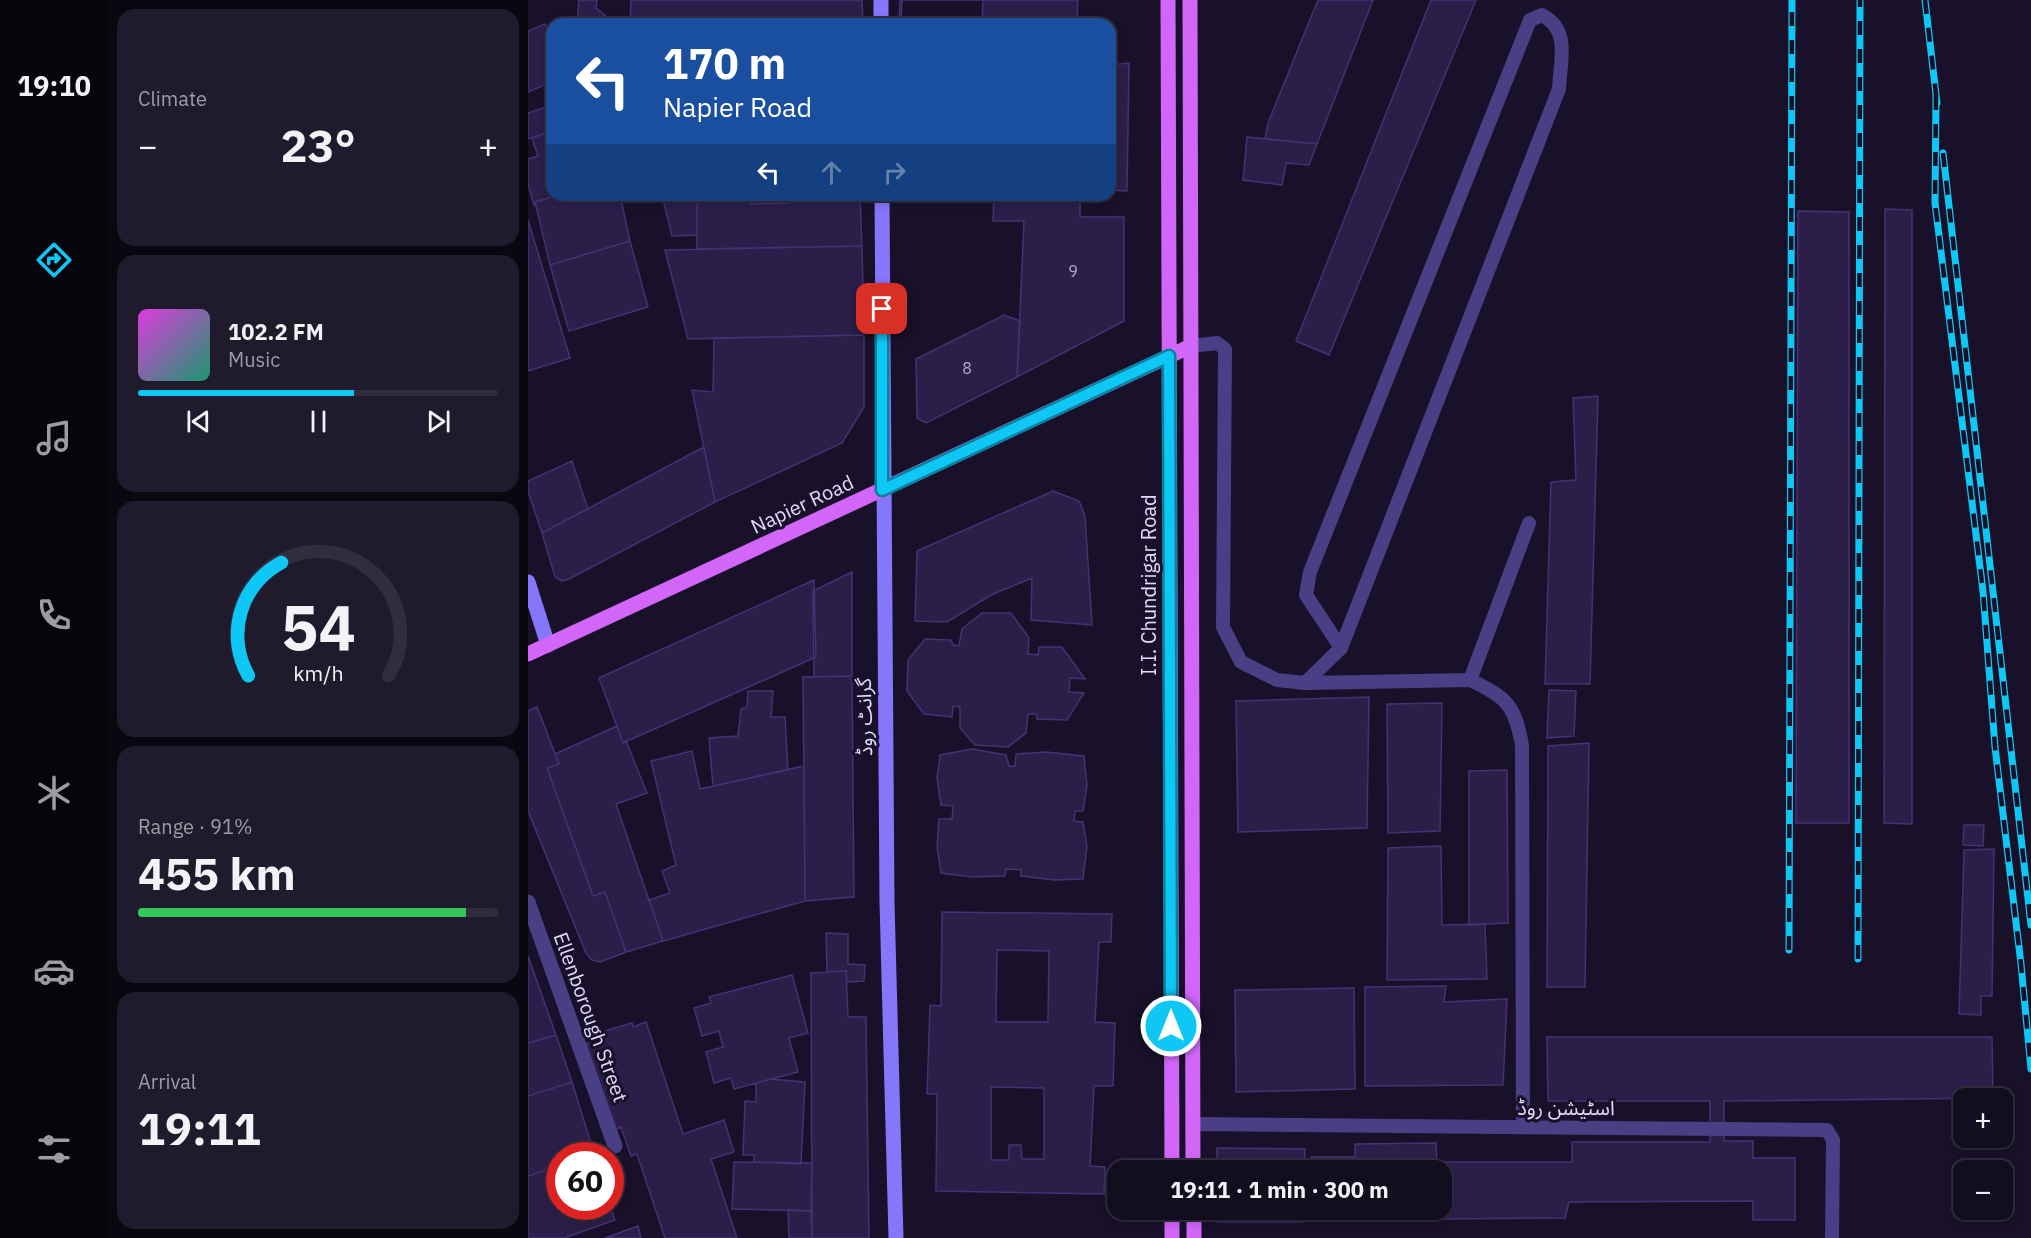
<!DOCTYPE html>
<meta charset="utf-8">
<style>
body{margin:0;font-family:"IBM Plex Sans","Noto Sans Arabic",sans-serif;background:#1f1b2c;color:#f1f3f6;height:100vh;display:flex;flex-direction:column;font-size:22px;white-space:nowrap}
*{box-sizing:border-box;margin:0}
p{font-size:20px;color:#9c9ca4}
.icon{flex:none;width:33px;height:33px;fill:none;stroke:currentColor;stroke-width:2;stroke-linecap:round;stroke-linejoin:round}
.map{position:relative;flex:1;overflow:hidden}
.side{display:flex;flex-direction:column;gap:9px;padding:9px;background:#0a0711;width:420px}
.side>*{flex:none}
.guide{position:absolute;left:18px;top:18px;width:570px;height:183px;border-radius:18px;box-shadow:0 3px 9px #0003,0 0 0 2px #312d3d;background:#1a4fa0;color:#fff;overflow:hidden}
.controls{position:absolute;left:1425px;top:1088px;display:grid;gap:12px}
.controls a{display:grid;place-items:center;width:60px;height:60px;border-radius:12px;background:#120d1f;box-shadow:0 3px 9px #0003,0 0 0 2px #312d3d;font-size:30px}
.speed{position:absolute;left:18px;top:1142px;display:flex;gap:12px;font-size:30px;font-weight:700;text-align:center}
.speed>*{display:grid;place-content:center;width:78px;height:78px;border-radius:50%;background:#120d1f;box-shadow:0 3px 9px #0003,0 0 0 2px #312d3d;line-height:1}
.speed .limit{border:9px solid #d22;background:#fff;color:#111}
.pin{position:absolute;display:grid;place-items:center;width:51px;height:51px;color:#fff;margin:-26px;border-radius:12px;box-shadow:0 3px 9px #0006}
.me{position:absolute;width:66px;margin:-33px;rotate:0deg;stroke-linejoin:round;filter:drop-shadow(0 0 4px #0008)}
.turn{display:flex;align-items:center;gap:21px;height:126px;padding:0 18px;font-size:27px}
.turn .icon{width:78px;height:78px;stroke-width:2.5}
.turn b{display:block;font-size:42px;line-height:51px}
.lanes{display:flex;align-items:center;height:57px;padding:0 18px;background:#0003;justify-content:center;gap:30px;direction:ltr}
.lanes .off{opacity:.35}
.big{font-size:45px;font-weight:700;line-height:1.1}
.side .widget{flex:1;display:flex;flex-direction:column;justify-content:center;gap:9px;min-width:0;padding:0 21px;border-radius:18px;background:#1f1b2c}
.side .dial{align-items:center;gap:0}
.dial svg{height:156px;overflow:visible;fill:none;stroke:#312d3d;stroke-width:7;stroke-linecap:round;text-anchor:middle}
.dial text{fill:#f1f3f6;stroke:none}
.song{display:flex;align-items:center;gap:18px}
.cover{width:72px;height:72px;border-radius:9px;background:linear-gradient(135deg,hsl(300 70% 55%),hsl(160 70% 35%))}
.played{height:6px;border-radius:3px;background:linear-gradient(90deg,#0fc7f5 60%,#312d3d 60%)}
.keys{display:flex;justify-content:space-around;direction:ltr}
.heat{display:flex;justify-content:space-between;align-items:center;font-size:33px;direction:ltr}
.charge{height:9px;border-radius:4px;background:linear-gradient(90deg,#34c759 91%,#312d3d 0)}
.trip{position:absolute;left:579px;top:1160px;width:345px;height:60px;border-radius:18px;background:#120d1f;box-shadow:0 3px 9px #0003,0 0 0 2px #312d3d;font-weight:700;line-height:60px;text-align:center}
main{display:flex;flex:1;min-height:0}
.dock{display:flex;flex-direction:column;width:108px;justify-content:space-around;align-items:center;background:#07050c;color:#9c9ca4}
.dock .icon{width:42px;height:42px}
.dock .selected{color:#0fc7f5}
.dock b{font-size:27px;color:#f1f3f6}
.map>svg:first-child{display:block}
</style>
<main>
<nav class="dock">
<b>19:10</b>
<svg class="icon selected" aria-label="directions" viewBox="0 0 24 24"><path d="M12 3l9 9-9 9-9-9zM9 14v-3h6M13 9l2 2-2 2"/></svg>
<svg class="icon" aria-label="music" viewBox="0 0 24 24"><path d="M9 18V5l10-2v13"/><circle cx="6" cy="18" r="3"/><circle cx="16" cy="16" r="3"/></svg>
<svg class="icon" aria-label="phone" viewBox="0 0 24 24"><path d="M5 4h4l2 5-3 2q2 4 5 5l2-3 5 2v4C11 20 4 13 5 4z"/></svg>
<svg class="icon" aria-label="climate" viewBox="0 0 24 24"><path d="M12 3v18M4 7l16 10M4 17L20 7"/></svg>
<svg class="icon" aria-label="car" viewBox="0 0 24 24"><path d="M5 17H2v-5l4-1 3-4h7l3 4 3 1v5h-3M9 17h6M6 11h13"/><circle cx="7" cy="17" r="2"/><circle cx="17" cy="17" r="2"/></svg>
<svg class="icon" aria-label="filters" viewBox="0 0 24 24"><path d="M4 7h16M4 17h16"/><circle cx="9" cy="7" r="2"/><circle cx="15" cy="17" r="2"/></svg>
</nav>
<section class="side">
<div class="widget"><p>Climate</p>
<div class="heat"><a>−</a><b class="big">23°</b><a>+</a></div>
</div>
<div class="widget">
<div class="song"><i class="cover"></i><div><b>102.2 FM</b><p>Music</p></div></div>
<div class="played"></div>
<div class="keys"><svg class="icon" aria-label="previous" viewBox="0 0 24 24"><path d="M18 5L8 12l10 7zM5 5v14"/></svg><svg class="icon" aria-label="pause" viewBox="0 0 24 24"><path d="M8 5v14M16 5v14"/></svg><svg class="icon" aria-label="next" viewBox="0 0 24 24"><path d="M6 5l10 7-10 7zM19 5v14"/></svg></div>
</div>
<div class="widget dial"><svg viewBox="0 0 100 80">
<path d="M14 69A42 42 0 1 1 86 69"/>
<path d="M14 69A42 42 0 0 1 31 11" stroke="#0fc7f5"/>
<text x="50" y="56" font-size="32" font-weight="700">54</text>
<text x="50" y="72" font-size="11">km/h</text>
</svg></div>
<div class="widget"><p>Range · 91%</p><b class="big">455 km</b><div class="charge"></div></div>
<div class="widget"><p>Arrival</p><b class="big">19:11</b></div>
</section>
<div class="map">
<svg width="1503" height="1238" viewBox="0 0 1503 1238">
<rect width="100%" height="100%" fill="#181129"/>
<path fill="#2b1e49" stroke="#453174" stroke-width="1.5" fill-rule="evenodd" d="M51 0H69L68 8 77 15 68 24H49Z
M103 0H334L335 24H102Z
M372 0H550L549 24H371Z
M374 0H455L454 24H373Z
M790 0H845L789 144 737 139 740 123Z
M903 0H948L801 355 768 341Z
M17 24 24 38V82L0 92V31Z
M601 63 599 191 582 190V65Z
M24 105V131L0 139V113Z
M24 131V195H32L7 202 6 205 0 184V159L10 156 4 138Z
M719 137 789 144 781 165 758 163 754 185 715 180Z
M32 195H92L102 241 22 265 7 202Z
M134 195H169V235L144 236Z
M169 195H223V204L261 203 260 195H332L334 246 169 249Z
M466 195H494V200L552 199V217H596V321L489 377 496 221H465Z
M1357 209 1384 210V824L1356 823Z
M1270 211 1321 212V823H1268Z
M0 220 42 358 0 371Z
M102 241 120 307 41 331 22 265Z
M334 246 336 335 160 339 137 250Z
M476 315 492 321 489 377 398 423 389 418 388 359Z
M336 335V407L314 443 187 502 164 390 185 392 186 338Z
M1070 396 1062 684H1017L1023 482 1048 480 1045 398Z
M176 447 187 502 41 579 34 581 27 577 14 533Z
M44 461 60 509 14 533 0 491V481Z
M525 491 551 501 557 516 564 625 503 620 504 578 463 595 419 622 387 621 389 551Z
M324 572V676L286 677 285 591Z
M286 580 288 657 95 743 71 678Z
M454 613H483L501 638 500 654 510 655 511 647H534L557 679 542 678 541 692 556 693 539 720 509 719V714H500L498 733 480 747 447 745 432 728V707L425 706 424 717 396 714 379 691 380 660 397 639 423 640 425 645 431 646 434 629Z
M324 676 326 897 277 901 275 677Z
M1021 690 1048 691 1046 736 1019 738Z
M220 691H245L243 717H257L260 770 185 786 181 738 210 736 213 709 219 707Z
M841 697 839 828 710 832 708 701Z
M914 703 912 831 860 833 859 704Z
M9 707 31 764 19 768 65 896 77 892 98 952 72 962 64 960 58 953 0 811V711Z
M89 726 95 743 98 741 119 793 88 804 135 941 98 952 77 892 65 896 19 768 31 764 27 754Z
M1061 743 1057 987H1019L1020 746Z
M444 749 478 755 481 766H487L488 754 518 752 556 756 559 786 555 811H547L546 821 555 822 559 846 555 879 526 880 493 876V870L478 869 477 876 444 877 413 873 409 846 411 819H424L425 806 413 805 409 778 412 755Z
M164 751 172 789 276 766 277 901 135 941 121 900 142 893 134 871 148 865 123 761Z
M979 770 980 923 941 925V771Z
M1436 825H1456L1455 846 1435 845Z
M913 846 914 925 957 924 959 979 859 980 860 848Z
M1466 849 1464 996H1453V1015L1431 1014 1436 850Z
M414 912 584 914 583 942H571L567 1022 587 1023 585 1086H566L562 1166 577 1167 576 1194 408 1191 409 1094H399L402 1005 413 1006ZM469 950 521 951 520 1022H468ZM463 1087 516 1088V1159H494L493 1145H481V1160H463Z
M298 933 320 934V964L337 965 336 981 319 982 318 971 299 972Z
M0 956 28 1035 0 1043Z
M318 971 320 1017H338L341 1238H284L283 973Z
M264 975 280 1033 261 1038 270 1072 206 1089 203 1078 186 1083 178 1052 195 1047 191 1031 174 1036 166 1008 183 1003 181 997Z
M918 986 916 1002 979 999 975 1085 837 1086V987Z
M826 988 827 1089 708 1092 707 990Z
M118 1022 155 1134 196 1120 206 1152 183 1159 209 1238H137L109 1154 103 1156 93 1127 86 1130 58 1044 79 1037 77 1031 104 1023 105 1027Z
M28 1035 44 1082 0 1096V1043Z
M1019 1037H1464L1465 1098 1196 1101V1141H1225V1158H1267V1220H1225V1201L1041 1202 1037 1218 915 1219 914 1170H783V1157H827V1144L908 1143 909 1162H1044V1142H1182V1101H1020Z
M243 1079 277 1082 273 1164 226 1162V1155H215L217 1101 228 1102V1083Z
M44 1082 66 1153 32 1155V1165L0 1176V1096Z
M689 1148 777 1149 776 1170H689Z
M206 1162 284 1163 283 1211 204 1209Z
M32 1165V1206H82L87 1220 36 1238H0V1176Z
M689 1209H776L775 1222H689Z
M782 1209H831V1220L782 1221Z
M260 1210 283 1211 284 1238H261Z
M110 1226 113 1238H77Z"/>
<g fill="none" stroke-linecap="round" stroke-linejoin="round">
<path stroke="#483f85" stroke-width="14" d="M663 346 689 343 697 349 695 627 713 662 749 680 777 683 942 680C979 697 987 706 994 745L995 1126
M942 680 1001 523
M777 683 813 648 1031 89C1032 61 1043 30 1014 15L1002 20 782 572 778 595 813 648
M665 1124 1299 1130 1305 1140 1304 1238"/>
<path stroke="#483f85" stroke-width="15" d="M0 902 87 1146"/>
<path stroke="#8676f9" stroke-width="15" d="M353 0V24
M354 195 359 902 368 1238
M0 582 20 645"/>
<path stroke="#d166f9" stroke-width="15" d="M640 0 644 1170
M662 0 665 1170
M0 654 663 346
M644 1209V1238
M666 1209V1238"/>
<defs>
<path id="rail" d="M1397 0 1409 103
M1408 96 1407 203 1455 591 1467 747 1493 964 1503 1069
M1415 153 1503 925
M1261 950 1264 0
M1330 959 1332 0"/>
</defs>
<use href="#rail" stroke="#0fc7f5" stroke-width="7"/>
<use href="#rail" stroke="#181129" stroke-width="4.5" stroke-dasharray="14" stroke-linecap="butt"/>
</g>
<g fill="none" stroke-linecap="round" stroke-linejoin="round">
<defs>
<path id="route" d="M354 309V490L641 356 643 1026"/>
</defs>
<use href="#route" stroke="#0a819f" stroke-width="15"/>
<use href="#route" stroke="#0fc7f5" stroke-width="10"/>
</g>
<g text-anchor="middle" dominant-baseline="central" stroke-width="6" stroke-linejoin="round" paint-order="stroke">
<g font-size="16" fill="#b4abd0">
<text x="545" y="271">9</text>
<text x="439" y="368">8</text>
</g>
<g font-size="20" fill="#e2dafd" stroke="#181129">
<text transform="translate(274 504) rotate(-25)">Napier Road</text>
<text transform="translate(620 585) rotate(-90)">I.I. Chundrigar Road</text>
<text transform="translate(336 717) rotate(-91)">گرانٹ روڈ</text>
<text transform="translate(63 1017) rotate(70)">Ellenborough Street</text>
<text x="1038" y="1107">اسٹیشن روڈ</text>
</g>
</g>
</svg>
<div class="controls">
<a>+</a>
<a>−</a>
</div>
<div class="speed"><div class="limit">60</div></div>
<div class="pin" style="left:354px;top:309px;background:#d93025"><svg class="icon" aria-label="arrive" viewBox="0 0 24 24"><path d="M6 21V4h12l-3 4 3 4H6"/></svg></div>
<svg class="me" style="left:643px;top:1026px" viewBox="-20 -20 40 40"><circle r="17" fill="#0fc7f5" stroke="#fff" stroke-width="3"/><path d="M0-11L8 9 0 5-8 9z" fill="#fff"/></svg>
<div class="trip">19:11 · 1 min · 300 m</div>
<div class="guide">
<div class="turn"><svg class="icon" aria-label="left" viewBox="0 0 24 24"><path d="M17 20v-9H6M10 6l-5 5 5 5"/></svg><div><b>170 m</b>Napier Road</div></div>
<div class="lanes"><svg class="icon" aria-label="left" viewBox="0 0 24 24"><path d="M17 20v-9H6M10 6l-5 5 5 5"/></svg><svg class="icon off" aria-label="ahead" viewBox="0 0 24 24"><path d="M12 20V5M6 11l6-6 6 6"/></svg><svg class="icon off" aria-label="right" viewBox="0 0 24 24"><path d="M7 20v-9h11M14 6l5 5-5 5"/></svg></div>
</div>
</div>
</main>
